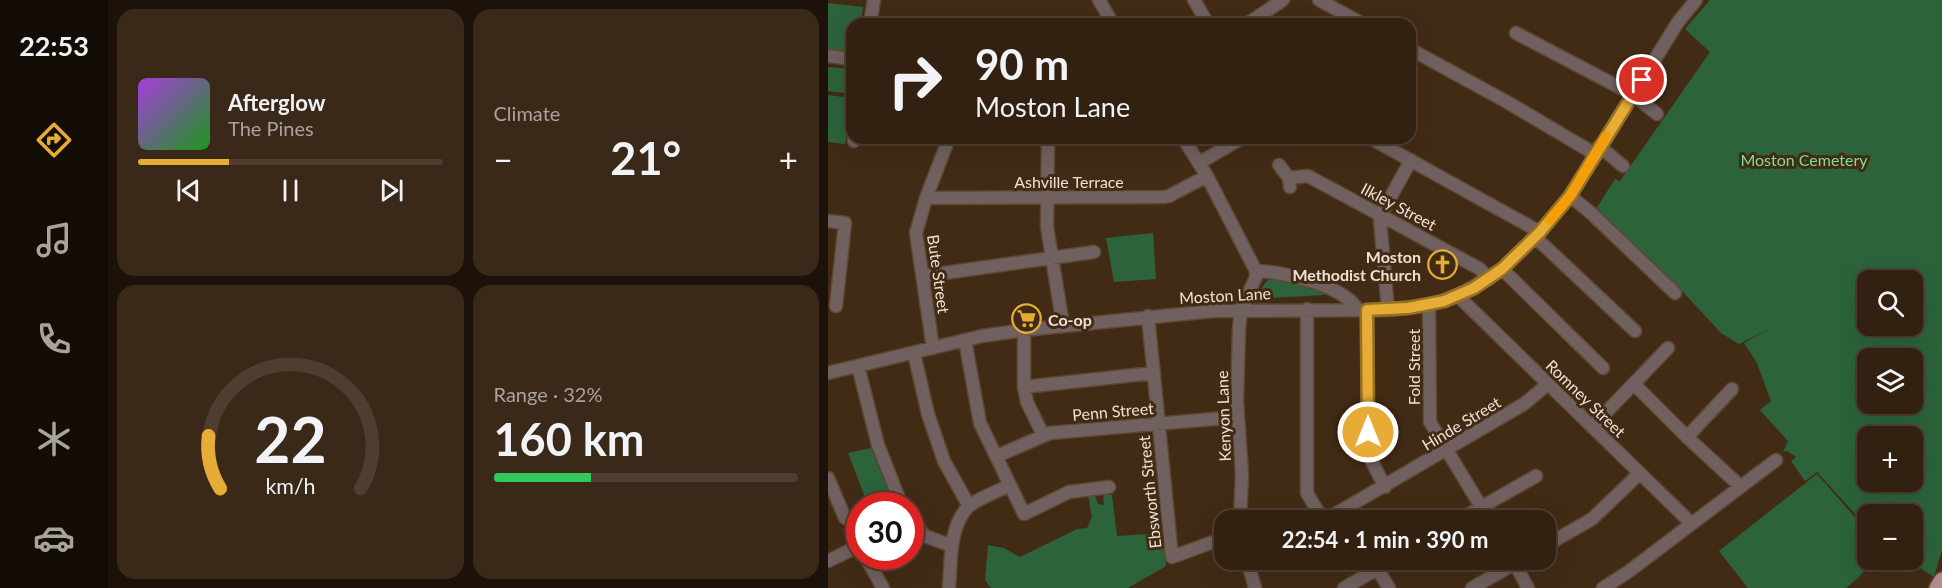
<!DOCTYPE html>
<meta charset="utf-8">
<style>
body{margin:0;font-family:Lato,sans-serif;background:#3a2819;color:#f1f3f6;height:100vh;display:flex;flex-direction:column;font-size:22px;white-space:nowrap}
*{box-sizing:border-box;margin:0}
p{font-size:20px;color:#a8a39f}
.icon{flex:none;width:33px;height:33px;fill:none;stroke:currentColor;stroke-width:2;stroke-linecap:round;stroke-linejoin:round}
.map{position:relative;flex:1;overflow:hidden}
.details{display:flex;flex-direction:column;gap:9px;padding:9px;background:#1c1209;width:720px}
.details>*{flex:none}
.guide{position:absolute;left:18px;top:18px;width:570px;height:126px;border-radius:18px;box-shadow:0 6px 24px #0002,0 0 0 2px #4d3e30;background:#322010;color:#f1f3f6;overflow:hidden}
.tools{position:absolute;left:1029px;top:270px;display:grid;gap:12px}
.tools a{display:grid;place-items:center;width:66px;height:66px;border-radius:12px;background:#322010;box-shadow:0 6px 24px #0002,0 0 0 2px #4d3e30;font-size:30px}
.speed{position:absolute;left:18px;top:492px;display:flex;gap:12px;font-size:30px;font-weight:700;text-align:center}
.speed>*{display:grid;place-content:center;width:78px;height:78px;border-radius:50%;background:#322010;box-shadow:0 6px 24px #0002,0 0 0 2px #4d3e30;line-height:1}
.speed .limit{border:9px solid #d22;background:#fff;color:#111}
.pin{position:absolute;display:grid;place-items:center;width:51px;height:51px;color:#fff;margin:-26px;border:3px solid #fff;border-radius:50%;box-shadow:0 2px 6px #0007}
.me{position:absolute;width:66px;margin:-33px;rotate:0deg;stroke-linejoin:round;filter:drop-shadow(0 0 4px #0008)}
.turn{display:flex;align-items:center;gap:21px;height:126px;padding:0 30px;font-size:27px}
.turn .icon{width:78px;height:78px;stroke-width:2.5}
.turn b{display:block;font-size:42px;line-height:51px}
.big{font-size:45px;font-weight:700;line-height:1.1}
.details .card{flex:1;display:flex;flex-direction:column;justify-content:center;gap:9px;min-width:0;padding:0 21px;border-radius:18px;background:#3a2819}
.details .dial{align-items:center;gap:0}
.dial svg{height:156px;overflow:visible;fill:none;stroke:#4d3e30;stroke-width:7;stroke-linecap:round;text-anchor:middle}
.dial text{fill:#f1f3f6;stroke:none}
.song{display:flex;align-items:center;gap:18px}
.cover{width:72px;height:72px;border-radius:9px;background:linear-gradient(135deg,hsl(280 70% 55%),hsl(120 70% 35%))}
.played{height:6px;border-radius:3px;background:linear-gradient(90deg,#e6ac36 30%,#4d3e30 30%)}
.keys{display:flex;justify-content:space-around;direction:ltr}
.heat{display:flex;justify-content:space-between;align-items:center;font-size:33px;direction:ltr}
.charge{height:9px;border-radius:4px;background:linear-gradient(90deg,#34c759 32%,#4d3e30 0)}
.details .tiles{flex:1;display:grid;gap:9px;grid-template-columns:repeat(2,1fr)}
.trip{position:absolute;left:386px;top:510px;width:342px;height:60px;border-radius:18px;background:#322010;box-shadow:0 6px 24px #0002,0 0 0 2px #4d3e30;font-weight:700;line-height:60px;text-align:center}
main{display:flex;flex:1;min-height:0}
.dock{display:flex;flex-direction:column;width:108px;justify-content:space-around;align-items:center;background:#140d06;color:#a8a39f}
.dock .icon{width:42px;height:42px}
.dock .active{color:#e6ac36}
.dock b{font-size:27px;color:#f1f3f6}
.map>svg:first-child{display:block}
</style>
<main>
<nav class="dock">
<b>22:53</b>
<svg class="icon active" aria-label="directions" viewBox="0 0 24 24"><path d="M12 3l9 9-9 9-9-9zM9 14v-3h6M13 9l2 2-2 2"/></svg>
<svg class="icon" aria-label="music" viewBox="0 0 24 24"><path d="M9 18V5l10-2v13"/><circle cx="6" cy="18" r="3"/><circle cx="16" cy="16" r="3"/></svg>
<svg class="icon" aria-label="phone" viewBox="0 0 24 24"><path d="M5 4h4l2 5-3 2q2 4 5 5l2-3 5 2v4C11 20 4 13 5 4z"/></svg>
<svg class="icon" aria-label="climate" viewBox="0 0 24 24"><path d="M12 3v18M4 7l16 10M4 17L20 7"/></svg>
<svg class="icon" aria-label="car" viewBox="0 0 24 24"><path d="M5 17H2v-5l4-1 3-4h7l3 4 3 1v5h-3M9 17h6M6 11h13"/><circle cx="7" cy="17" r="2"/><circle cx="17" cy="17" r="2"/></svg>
</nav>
<section class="details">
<div class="tiles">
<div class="card">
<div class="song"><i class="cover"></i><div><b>Afterglow</b><p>The Pines</p></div></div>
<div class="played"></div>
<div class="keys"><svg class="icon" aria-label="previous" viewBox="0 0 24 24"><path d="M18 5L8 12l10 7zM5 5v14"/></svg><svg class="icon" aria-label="pause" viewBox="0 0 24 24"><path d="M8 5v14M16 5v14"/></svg><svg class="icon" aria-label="next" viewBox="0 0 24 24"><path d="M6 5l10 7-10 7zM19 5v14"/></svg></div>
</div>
<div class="card"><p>Climate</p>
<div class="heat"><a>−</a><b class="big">21°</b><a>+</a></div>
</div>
<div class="card dial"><svg viewBox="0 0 100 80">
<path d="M14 69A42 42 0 1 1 86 69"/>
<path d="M14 69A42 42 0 0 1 8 42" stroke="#e6ac36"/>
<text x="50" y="56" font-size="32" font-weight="700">22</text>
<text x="50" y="72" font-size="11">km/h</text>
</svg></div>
<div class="card"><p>Range · 32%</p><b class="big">160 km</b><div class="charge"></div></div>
</div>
</section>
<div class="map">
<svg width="1114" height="588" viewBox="0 0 1114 588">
<rect width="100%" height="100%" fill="#422b15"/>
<path fill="#2c633a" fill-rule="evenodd" d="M882 0H1114V442L1112 441 1114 443V550L1106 577 1079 560H1084V514H1040L1039 527 989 472 977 481 963 461 968 457 959 451 955 452 960 441 932 410 943 401 929 363 916 343 943 328 911 344 893 333 854 291 768 209 787 179 792 181 882 52 857 29ZM1040 280H1084V326H1040ZM1040 358H1084V404H1040ZM1040 436H1084V482H1040Z
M0 3 35 7 33 24H24V54L0 51Z
M0 67 24 69V94L0 91Z
M0 95 23 98 17 144 0 142Z
M325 233 328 279 286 282 278 238Z
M447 276 499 293 496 295 440 298 435 294 434 287 440 280Z
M43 448 62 495 40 505 20 453Z
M989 474 1039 531 1040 560H1044L1032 576 1018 588H920L891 551Z
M275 494 284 495 289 536 334 533 338 566 300 588H163L157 580 160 545 176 548 192 557 249 529 259 528 264 517 260 495 267 496 270 504 276 505Z"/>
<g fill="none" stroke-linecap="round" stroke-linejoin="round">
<defs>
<path id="minor" d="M271 0 285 24
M366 0 380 24
M491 0 535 24
M42 24 46 0
M419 24 455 0
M688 33 804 94 829 114
M582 49 679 102 767 154
M0 56 24 59
M220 138 219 227 235 325
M355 138 379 176 428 271V277L413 310 411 329 409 401 414 475 412 520
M542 138 712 232
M26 141V138
M771 146 795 166
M371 163 414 138
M451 165 461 178 462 187
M461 178 480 176 652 269 661 279
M742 196 763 213 847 293
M98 198 336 197 341 196 379 176
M0 221 17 223 8 306
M707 237 807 331
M674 269 775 368
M428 271C455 272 516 285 530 310
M95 276 266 252
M630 296 863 523
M601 305 602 422 661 520
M479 309V493L495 520
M539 310 540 454 557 487
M560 310 552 220 556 209 583 160
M320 316 344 557 396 538
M196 330V387L199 402 215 435
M137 340 152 423 196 514 241 492 281 487
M105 348 88 233 98 198 121 138
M86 353 100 414 116 461 141 506
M30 366 50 445 74 506
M0 373 154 336 196 330 385 311 560 310 601 305 630 296 674 269 712 232 742 196 850 22 868 0
M807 385 859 437 912 486
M196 387 325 373
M764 427 840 348
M859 437 904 389
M169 456 222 433 409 417
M0 478 17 518
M82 519 97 536 124 546
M497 520 696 404 720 384
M631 520 708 476
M23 531 32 547
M717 546 764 519 812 473
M37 556 55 588
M419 560 427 588
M544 560 561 588
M685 560 700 588
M0 561 31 546
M121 588C123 563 121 526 140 507 148 499 171 491 182 485
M516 588 565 560
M644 588 693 560
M775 588 800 572 948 460"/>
<path id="major" d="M1109 588 1114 580"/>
</defs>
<use href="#minor" stroke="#5e4833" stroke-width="15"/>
<use href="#major" stroke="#5e4833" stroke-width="18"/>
<use href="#minor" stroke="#706060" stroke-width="12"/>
<use href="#major" stroke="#af8d8e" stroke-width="15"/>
</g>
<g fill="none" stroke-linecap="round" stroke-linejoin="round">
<defs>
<path id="route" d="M540 432 539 310 580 308 616 301 646 288 674 269 712 232 742 196 814 80"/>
</defs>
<use href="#route" stroke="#967023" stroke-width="15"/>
<use href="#route" stroke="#e6ac36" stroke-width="10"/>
<path stroke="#f59e0b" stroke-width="10" d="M722 220 742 196 778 136"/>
</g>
<defs>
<symbol id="church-ring" viewBox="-11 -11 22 22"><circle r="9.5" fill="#422b15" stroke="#e6ac36" stroke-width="1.5"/><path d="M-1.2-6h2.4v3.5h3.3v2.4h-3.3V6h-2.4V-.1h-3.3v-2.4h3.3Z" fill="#e6ac36"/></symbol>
<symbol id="supermarket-ring" viewBox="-11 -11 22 22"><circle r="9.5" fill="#422b15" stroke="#e6ac36" stroke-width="1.5"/><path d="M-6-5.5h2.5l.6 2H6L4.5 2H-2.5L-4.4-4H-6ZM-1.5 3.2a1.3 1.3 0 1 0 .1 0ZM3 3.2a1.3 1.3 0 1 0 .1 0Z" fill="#e6ac36"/></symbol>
</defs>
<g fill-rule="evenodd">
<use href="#church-ring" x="598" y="248" width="33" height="33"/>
<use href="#supermarket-ring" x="182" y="302" width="33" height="33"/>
</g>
<g text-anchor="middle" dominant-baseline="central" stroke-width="6" stroke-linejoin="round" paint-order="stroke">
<g font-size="16" fill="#7cde92" stroke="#422b15">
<text x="976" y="159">Moston Cemetery</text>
</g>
<g font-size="16" fill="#efe0d3" stroke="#422b15">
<text x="241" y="181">Ashville Terrace</text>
<text transform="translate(571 206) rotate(28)">Ilkley Street</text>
<text transform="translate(111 274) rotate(82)">Bute Street</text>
<text transform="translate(397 295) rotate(-3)">Moston Lane</text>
<text transform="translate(585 367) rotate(-90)">Fold Street</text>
<text transform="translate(758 398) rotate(44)">Romney Street</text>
<text transform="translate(285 411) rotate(-5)">Penn Street</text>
<text transform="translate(395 416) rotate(-92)">Kenyon Lane</text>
<text transform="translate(633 423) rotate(-31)">Hinde Street</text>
<text transform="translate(321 492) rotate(-96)">Ebsworth Street</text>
</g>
<g font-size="16" font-weight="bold" fill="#efe0d3" stroke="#422b15" text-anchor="end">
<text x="593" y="256">Moston<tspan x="593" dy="18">Methodist Church</tspan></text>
<text x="220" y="319" text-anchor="start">Co-op</text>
</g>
</g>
</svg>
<div class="tools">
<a><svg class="icon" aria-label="search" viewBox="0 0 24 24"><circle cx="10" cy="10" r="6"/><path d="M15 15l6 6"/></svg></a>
<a><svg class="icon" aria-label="layers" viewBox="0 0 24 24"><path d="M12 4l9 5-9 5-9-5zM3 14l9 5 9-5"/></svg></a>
<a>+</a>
<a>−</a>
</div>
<div class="speed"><div class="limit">30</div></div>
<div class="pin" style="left:814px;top:80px;background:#d93025"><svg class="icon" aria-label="arrive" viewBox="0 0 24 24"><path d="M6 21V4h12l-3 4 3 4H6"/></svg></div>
<svg class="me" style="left:540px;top:432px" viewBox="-20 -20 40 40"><circle r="17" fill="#e6ac36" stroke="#fff" stroke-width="3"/><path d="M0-11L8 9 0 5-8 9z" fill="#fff"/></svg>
<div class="trip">22:54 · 1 min · 390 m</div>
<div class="guide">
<div class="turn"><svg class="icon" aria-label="right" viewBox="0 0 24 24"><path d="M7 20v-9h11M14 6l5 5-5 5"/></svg><div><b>90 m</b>Moston Lane</div></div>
</div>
</div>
</main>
